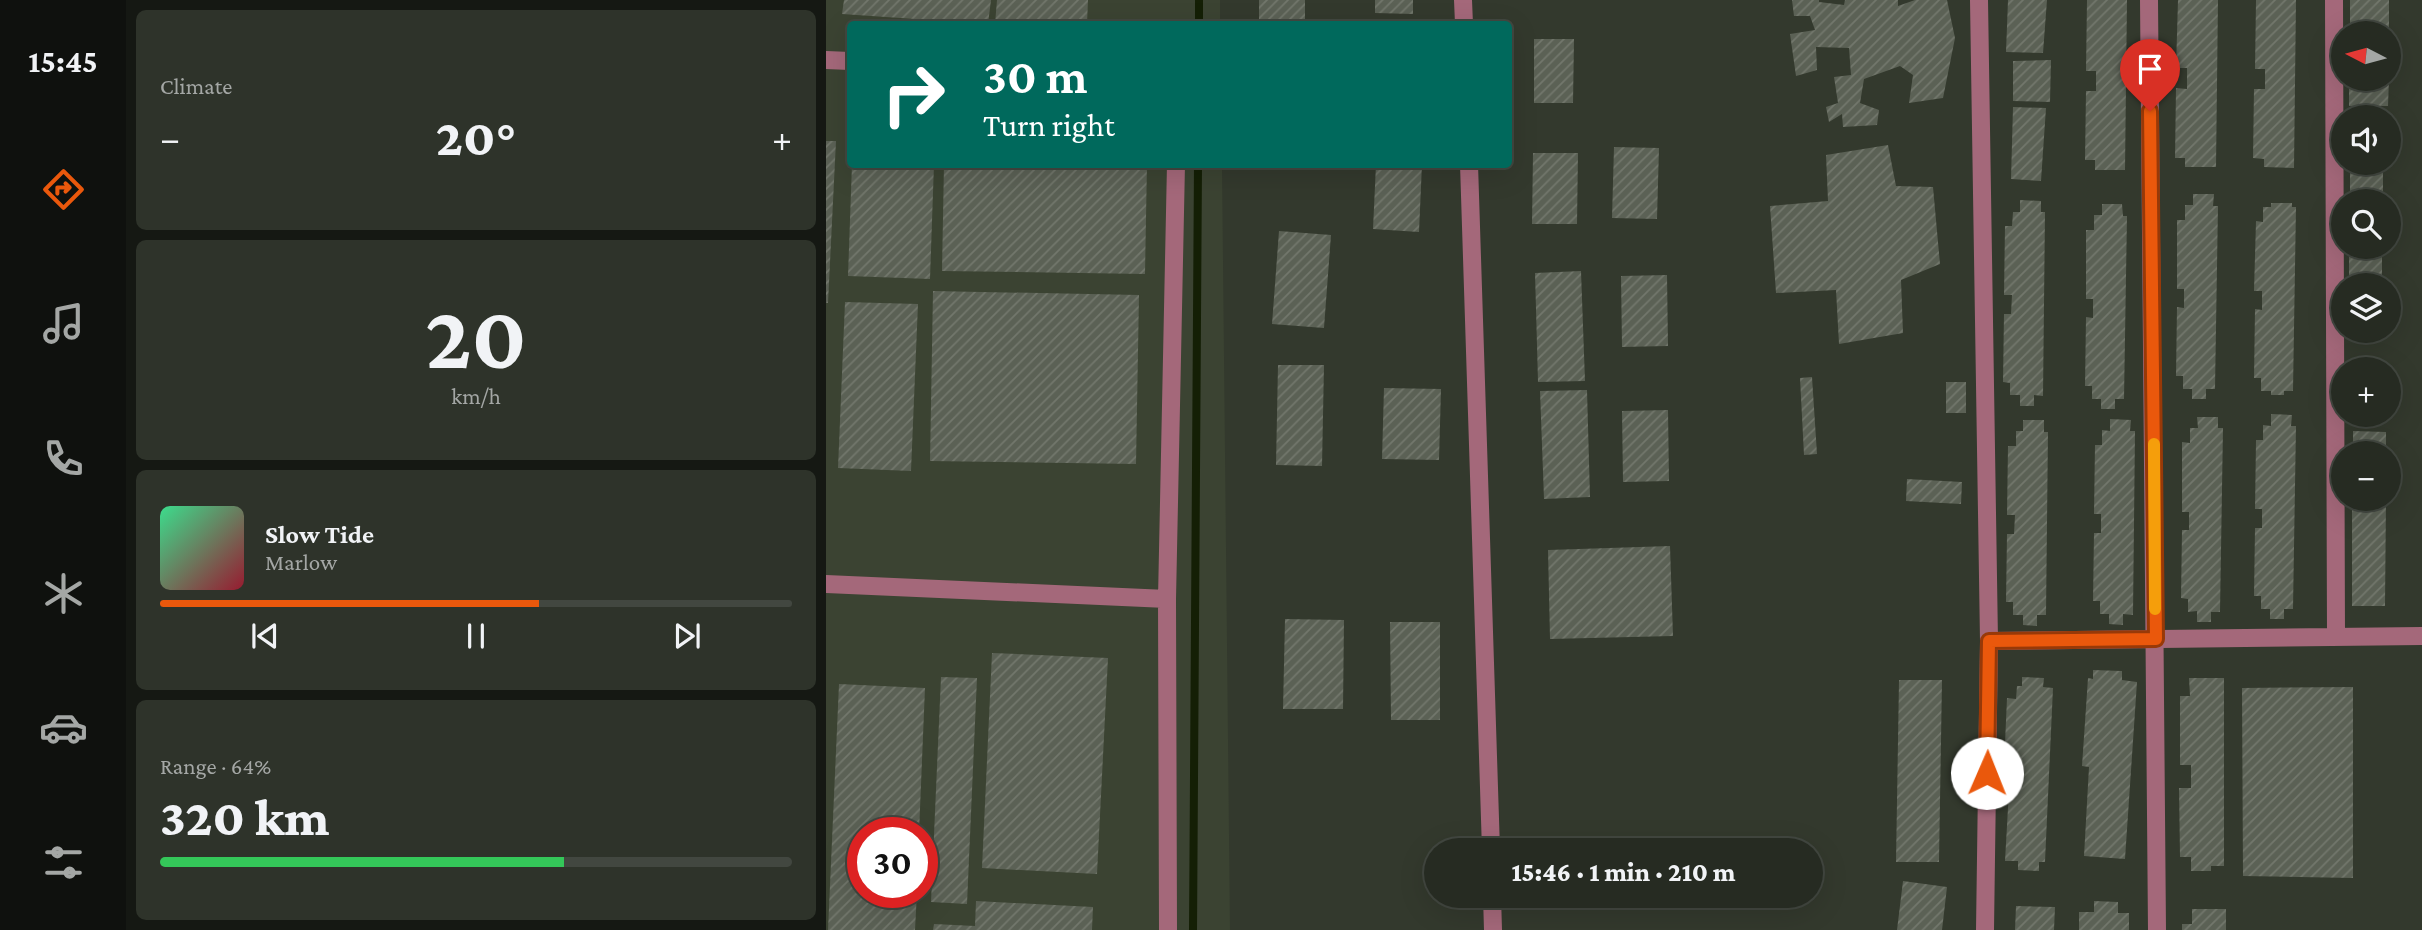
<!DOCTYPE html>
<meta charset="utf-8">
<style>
body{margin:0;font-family:"Crimson Pro",serif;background:#2e332a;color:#f1f3f6;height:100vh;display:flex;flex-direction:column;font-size:26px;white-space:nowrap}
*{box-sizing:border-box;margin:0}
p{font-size:23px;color:#a4a7a5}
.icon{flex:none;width:38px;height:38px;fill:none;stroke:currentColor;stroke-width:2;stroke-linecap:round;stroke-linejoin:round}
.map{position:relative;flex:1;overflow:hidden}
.details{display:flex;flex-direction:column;gap:10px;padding:10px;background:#151813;width:700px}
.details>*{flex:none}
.banner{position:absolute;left:21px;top:21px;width:665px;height:147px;border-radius:7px;box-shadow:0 7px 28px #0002,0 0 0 2px #424740;background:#00695c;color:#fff;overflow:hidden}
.needle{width:46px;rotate:276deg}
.buttons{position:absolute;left:1505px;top:21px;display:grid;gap:14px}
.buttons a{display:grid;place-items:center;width:70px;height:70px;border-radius:50%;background:#262b22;box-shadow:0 7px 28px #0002,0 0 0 2px #424740;font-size:35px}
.speed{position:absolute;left:21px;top:817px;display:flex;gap:14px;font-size:35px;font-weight:700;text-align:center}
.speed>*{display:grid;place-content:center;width:91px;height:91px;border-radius:50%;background:#262b22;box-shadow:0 7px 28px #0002,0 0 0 2px #424740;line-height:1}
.speed .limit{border:10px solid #d22;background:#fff;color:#111}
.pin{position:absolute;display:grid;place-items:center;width:60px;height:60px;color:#fff;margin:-72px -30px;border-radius:50% 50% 50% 0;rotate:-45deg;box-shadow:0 0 7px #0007}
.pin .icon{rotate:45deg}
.me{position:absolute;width:77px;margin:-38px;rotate:1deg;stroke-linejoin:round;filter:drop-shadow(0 0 5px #0008)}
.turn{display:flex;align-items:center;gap:24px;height:147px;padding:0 21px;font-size:32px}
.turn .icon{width:91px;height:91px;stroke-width:2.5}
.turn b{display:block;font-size:49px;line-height:60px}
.big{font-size:52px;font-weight:800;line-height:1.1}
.details .widget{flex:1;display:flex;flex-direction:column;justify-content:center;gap:10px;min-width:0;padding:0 24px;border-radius:10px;background:#2e332a}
.details .dial{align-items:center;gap:0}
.dial b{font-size:91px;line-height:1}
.song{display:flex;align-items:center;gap:21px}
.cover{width:84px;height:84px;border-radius:10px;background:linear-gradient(135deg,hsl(150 70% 55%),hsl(350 70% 35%))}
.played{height:7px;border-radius:4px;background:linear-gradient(90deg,#ea580c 60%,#424740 60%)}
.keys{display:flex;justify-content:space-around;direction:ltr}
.heat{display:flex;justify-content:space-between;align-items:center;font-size:38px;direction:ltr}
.charge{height:10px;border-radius:5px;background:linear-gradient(90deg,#34c759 64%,#424740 0)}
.trip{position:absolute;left:598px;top:838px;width:399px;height:70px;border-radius:35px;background:#262b22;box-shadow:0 7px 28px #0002,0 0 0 2px #424740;font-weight:800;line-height:70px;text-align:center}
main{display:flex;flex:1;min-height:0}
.tabs{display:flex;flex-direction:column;width:126px;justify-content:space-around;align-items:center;background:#0f110e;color:#a4a7a5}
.tabs .icon{width:49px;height:49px}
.tabs .active{color:#ea580c}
.tabs b{font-size:32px;color:#f1f3f6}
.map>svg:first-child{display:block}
</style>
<main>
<nav class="tabs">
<b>15:45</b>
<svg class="icon active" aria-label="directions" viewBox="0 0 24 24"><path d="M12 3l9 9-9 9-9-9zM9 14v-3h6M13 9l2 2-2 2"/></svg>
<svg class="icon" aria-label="music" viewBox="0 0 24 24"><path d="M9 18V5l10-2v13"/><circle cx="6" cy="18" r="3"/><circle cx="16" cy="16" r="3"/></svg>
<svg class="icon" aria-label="phone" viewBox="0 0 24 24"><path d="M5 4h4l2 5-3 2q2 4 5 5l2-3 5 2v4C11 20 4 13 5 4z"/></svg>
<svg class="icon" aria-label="climate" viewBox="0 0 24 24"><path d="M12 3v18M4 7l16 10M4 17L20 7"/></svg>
<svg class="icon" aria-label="car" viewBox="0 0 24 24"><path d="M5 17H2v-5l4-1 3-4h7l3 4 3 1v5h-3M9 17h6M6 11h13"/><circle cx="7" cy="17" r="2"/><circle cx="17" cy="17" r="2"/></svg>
<svg class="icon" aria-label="filters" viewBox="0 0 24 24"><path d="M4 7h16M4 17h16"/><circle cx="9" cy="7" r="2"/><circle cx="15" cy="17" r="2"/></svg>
</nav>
<section class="details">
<div class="widget"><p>Climate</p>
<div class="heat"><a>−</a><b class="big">20°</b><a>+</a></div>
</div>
<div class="widget dial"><b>20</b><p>km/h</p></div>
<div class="widget">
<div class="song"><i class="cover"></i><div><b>Slow Tide</b><p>Marlow</p></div></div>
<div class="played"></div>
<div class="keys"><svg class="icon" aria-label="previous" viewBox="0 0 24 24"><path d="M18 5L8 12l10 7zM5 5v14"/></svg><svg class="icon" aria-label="pause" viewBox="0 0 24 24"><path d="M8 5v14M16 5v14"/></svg><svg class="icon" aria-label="next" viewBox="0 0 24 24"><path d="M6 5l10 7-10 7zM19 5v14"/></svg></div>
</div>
<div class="widget"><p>Range · 64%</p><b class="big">320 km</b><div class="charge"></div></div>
</section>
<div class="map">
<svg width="1596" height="930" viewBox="0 0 1596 930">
<defs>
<pattern id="building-hatch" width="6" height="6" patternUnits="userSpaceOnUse" patternTransform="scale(1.75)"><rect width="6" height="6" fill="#5b6155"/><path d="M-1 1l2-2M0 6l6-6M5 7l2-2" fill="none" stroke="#72776c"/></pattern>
</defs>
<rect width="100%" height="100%" fill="#33392d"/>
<path fill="#3b4332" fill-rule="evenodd" d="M0 0H394V24H24V164L396 165 404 930H0ZM37 833H96V892H37Z"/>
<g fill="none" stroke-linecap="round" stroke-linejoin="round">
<path stroke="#141f05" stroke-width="8" d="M373 24V0
M367 930 372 164"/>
</g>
<path fill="url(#building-hatch)" d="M18 0H165L162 24 16 14Z
M171 0H262L261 24H169Z
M433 0H479V24H433Z
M549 0H587V14L549 13Z
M966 0H993V2L1018 5 1019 0H1072V6L1089 0H1121L1129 38 1117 98 1083 103 1087 75 1074 66 1038 79 1034 103 1053 110 1051 125 1017 127 1016 114 1003 122 1000 107 1012 103 1008 77 1025 75 1023 48 990 47 991 70 970 76 964 34 989 30 984 16H968Z
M1182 0H1221L1217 53 1180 52Z
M1261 0H1301L1299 170H1269V160H1259L1260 91H1270V71H1260Z
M1352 0H1392L1390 167H1359V158H1349L1350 88 1361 89V68H1350Z
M1430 0H1470L1468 168 1438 167V159L1427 158 1428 89H1439V69H1429Z
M1524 0H1563V33H1524Z
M708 39H748L747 103H708Z
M1225 60 1224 102 1187 101V61Z
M1523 79H1563L1562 106H1523Z
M1187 107 1220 108 1215 181 1185 179Z
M0 141H10L2 303H0Z
M1062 145 1070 186 1107 187 1114 264 1075 280 1077 333 1013 344 1010 290 950 293 944 206 1002 201 1000 155Z
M788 147 833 148 831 219 786 218Z
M707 153H752L751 224H706Z
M1524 163H1557V201H1524Z
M26 164H108L104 279 22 276Z
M118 164H321L319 274 116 271Z
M550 164H596L593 232 547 229Z
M1367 194H1388L1387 206H1392L1389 389H1380V399H1366V389H1357V376H1350L1351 307 1358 308V289H1351V220H1359V205H1367Z
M1194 200 1215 201V212H1219L1217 396 1208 395V406H1194V395H1184V383L1177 382 1178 314H1185L1186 295H1178L1179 226H1186L1187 212H1194Z
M1445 203H1466V207H1470L1467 391H1458V395H1445V391H1435V378H1428L1429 309 1436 310V291H1428L1430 221 1437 222V207H1445Z
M1276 204H1296L1297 216H1301L1298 399H1289V409H1275V399H1266V386H1259L1260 317 1267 318V299H1260V230H1268V215H1276Z
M453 231 505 235 498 328 446 324Z
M1523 247H1556V285H1523Z
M755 271 759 381 712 382 709 273Z
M841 275 842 346 796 347 795 276Z
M107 291 313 295 310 464 104 461Z
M19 302 92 304 85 471 12 468Z
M452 365H498L496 466 450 465Z
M986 377 991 454 978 455 974 378Z
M1120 382H1140V413H1120Z
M558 388 615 389 613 460 556 459Z
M761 390 764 497 718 499 714 391Z
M842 410 843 481 797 482 796 411Z
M1445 414 1466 415 1465 426H1470L1467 609H1458V619H1444V609H1435V596H1428L1429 528H1436V509H1429L1430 440H1437V425L1445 426Z
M1371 417H1392V428H1397L1394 612H1385V622H1371V611L1362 612V599L1355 598 1356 530H1363V512H1356V442L1364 443V428H1372Z
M1284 419 1305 420 1304 431H1309L1307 615 1297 614V625L1283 624V614H1274V601H1267L1268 533H1275V514H1268L1269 445H1276V430L1284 431Z
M1197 420H1218V432H1222L1220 615H1211V626L1197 625V615H1187V602H1180L1181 534H1188L1189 515H1181L1182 446H1190V431H1197Z
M1527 431 1560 432V453H1527Z
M1081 479 1136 482 1135 504 1080 501Z
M1526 499H1560L1559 606H1526Z
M844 546 847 636 724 639 722 550Z
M459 619 518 620 517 709H457Z
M564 622H614V720H565Z
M166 653 282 658 271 874 156 868Z
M1267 670 1296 671V680L1311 682 1299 859 1258 856 1263 767 1256 766 1262 678 1267 679Z
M115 677 151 678 141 904 105 902Z
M1196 677 1218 678 1217 687 1227 688 1219 862H1213V871L1192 870V861H1179L1183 790H1192L1193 767 1178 766 1181 698 1190 699 1191 686H1196Z
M1363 678H1398V866H1385V871H1365V857H1354L1353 788H1365V765H1354V696H1364Z
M1073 680H1116L1113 862H1070Z
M13 684 99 688 93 833H37V892H91L89 930H2Z
M1527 687V878L1417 876 1416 688Z
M1077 881 1121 887 1116 930H1071Z
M150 901 267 907 266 930H107L108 924 149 926Z
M1268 901 1292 902V913H1303V930H1253V912H1268Z
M1190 906 1229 907 1228 930H1189Z
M1366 909H1400V930H1356V924H1366Z"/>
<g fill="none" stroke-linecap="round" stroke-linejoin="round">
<path stroke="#a4687a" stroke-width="18" d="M637 0 638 24
M1153 0 1163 641 1159 930
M1323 0 1331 930
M1508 0 1510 637
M0 60 24 61
M643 164 665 850
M0 584 341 599
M1163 641 1596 636
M666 896 667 930
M342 930 341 599 350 164"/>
</g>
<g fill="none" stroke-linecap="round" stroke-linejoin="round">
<defs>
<path id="route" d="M1161 773 1163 641 1330 639 1324 111"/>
</defs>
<use href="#route" stroke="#983908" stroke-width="18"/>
<use href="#route" stroke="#ea580c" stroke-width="12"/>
<path stroke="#f59e0b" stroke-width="12" d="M1328 444 1329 609"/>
</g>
</svg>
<div class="buttons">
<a><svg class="needle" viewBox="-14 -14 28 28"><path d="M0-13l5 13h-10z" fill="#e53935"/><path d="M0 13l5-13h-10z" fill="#a4a7a5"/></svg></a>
<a><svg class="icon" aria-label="sound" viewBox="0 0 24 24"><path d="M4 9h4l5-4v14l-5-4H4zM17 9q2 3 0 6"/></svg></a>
<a><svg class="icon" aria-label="search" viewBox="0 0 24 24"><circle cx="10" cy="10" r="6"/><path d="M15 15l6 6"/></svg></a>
<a><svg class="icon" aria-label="layers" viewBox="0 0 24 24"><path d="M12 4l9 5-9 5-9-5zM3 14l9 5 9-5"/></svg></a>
<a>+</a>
<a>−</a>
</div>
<div class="speed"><div class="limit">30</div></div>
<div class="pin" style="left:1324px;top:111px;background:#d93025"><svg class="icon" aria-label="arrive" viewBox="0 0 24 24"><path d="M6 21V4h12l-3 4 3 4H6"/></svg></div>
<svg class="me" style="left:1161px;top:773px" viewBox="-20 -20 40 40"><circle r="19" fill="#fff"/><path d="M0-13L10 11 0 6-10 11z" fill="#ea580c"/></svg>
<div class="trip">15:46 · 1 min · 210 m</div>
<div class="banner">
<div class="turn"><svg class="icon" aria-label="right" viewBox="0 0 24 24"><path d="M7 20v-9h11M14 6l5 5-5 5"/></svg><div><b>30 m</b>Turn right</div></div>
</div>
</div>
</main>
